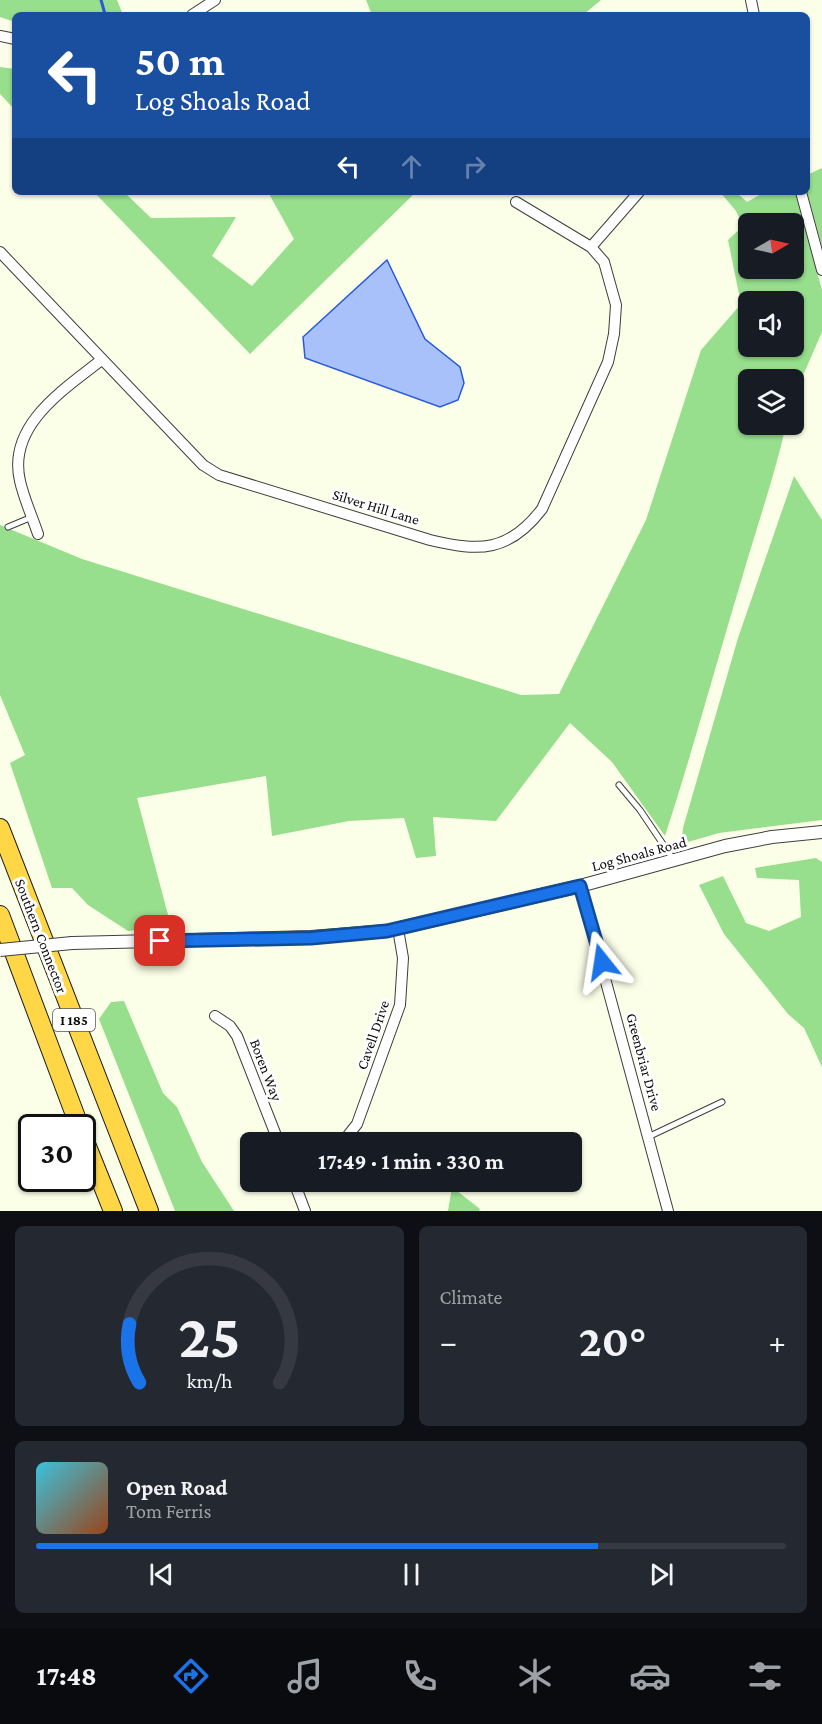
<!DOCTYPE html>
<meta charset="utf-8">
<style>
body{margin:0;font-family:"Crimson Pro",serif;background:#242831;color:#f1f3f6;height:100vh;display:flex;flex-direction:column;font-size:22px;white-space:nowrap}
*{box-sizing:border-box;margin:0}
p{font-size:20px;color:#9ea1a6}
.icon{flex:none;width:33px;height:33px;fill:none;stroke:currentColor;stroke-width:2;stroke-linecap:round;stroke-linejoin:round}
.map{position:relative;height:1211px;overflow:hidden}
.side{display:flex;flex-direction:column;gap:15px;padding:15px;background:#0d0f14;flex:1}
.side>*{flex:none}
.hud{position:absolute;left:12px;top:12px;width:798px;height:183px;border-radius:9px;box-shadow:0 2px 4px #0004;background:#1a4fa0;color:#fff;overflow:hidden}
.needle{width:39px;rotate:81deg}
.buttons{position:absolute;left:738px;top:213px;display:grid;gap:12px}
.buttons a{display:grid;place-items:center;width:66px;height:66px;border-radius:9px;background:#171b24;box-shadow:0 2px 4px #0004;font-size:30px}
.speed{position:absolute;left:18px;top:1114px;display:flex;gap:12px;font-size:30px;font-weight:700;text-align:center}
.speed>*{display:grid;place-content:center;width:78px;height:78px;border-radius:50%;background:#171b24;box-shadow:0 2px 4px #0004;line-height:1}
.speed .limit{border:3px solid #111;border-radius:9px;background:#fff;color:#111}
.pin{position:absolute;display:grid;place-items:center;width:51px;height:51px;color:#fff;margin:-26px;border-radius:12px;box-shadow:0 3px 9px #0006}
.me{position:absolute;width:66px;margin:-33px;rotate:345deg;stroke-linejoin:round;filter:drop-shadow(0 0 4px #0008)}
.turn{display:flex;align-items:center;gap:21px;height:126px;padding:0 24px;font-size:27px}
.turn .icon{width:78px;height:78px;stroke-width:2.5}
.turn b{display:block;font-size:42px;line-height:51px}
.lanes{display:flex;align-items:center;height:57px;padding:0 24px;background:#0003;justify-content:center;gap:30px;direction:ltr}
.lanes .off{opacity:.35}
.big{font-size:45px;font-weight:700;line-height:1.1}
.side .card{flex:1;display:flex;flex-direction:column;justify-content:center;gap:9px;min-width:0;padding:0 21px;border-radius:9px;background:#242831}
.side .dial{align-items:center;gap:0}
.dial svg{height:156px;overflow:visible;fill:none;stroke:#363941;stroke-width:7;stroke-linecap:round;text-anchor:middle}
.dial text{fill:#f1f3f6;stroke:none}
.song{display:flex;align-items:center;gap:18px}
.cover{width:72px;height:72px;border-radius:9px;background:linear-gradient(135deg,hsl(190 70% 55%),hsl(20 70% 35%))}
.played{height:6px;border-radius:3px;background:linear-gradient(90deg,#1a73e8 75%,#363941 75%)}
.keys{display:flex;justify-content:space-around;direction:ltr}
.heat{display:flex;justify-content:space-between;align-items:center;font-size:33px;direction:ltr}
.side .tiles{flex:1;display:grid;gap:15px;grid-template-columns:1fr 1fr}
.card:last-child{grid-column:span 2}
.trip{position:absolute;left:240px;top:1132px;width:342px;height:60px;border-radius:9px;background:#171b24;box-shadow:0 2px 4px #0004;font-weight:700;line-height:60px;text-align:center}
.tab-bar{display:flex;height:96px;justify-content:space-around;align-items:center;background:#090b0e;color:#9ea1a6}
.tab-bar .icon{width:42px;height:42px}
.tab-bar .selected{color:#1a73e8}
.tab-bar b{font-size:27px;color:#f1f3f6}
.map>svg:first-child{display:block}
</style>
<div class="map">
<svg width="822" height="1211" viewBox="0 0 822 1211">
<rect width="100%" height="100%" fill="#fcffe8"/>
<path fill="#97de8d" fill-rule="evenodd" d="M0 0H117L123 15H15V22L0 17Z
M366 0H601L583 15H372Z
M0 67 15 69V110L0 94Z
M822 168V247L807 192V175Z
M94 192H124L151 218 236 217 212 256 252 286 294 239 268 192H416L250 354Z
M720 192H736L747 202 765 192H795L822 290V332L794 396V380H748V424L786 425C774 478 757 526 742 578 716 664 693 750 665 836L612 762 570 723 496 821 433 817 436 856 416 858 404 818 349 821 272 836 266 776 137 798 171 926 128 931 88 905 72 888H52L10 763 25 755 0 695V525L82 559 521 695 559 694 646 520 701 350 741 304 728 240 743 226 736 211ZM748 224H794V268H748ZM748 302H794V346H748Z
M794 476 822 520V820L719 833 681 844 683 828 738 638Z
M816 858 822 862V1067L804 1028 788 1014 724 934 699 885 723 876 746 923 769 931 801 917 799 880 757 878 755 868Z
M124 1001 163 1093 177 1107 202 1162 234 1211H175L99 1019 111 1002Z
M452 1187 480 1209 479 1211H448Z"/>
<path fill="#a8c1fb" stroke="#285ad9" stroke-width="1.5" d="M387 260 425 339 460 367 464 383 458 400 440 407 305 358 303 337Z"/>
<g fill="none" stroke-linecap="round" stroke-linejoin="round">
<path stroke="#285ad9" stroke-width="3" d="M101 0 105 14"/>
<defs>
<path id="service" d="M8 527 32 517
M619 785 640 810 673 859
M648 1137 722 1102"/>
<path id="minor" d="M751 0 754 15
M192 15 215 0
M0 36 15 39
M801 192 822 270
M591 247 639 192
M0 252 203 465 219 475 430 540C480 552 509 552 542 509L608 362 614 334 616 305 604 262 591 247 516 202
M38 534C32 516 24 499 20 481 7 426 63 390 100 361
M580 886 668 1211
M215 1016 230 1026 237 1036 279 1143
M342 1143 357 1124 400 1005 403 958 398 929
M294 1182 305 1211"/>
<path id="tertiary" d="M72 943 311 937 387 931 580 886 725 846 772 837 822 832"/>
<path id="motorway" d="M0 828 149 1211
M0 915 80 1128
M82 1134 113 1211"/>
</defs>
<use href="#service" stroke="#3e3e3e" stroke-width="7"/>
<use href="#minor" stroke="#3e3e3e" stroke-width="12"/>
<use href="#tertiary" stroke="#3e3e3e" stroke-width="14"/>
<use href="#motorway" stroke="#1c1c1c" stroke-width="20"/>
<use href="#service" stroke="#fff" stroke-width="5"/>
<use href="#minor" stroke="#fff" stroke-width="10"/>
<use href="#tertiary" stroke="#fff" stroke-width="12"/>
<use href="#motorway" stroke="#ffd646" stroke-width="18"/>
<defs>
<path id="tertiary-bridge" d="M0 950 72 943"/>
</defs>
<use href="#tertiary-bridge" stroke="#3e3e3e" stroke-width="14" stroke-linecap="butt"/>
<use href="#tertiary-bridge" stroke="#fff" stroke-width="12"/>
</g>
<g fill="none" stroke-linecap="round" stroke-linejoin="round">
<defs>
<path id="route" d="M160 941 311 938 387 931 580 886 602 962"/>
</defs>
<use href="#route" stroke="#114b97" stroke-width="15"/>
<use href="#route" stroke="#1a73e8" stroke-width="10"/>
</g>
<g text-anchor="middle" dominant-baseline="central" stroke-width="6" stroke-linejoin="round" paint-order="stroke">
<rect fill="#fff" stroke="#545454" stroke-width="1.5" x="53" y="1009" width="42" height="22" rx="4.5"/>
<g font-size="14" font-weight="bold" fill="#0b0b0b">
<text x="74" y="1020">I 185</text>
</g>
<g font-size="15" fill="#0b0b0b" stroke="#fff">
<text transform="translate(376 507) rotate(17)">Silver Hill Lane</text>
<text transform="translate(639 854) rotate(-15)">Log Shoals Road</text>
<text transform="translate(41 936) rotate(69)">Southern Connector</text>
<text transform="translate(373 1035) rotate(-71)">Cavell Drive</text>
<text transform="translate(644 1062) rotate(75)">Greenbriar Drive</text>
<text transform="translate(266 1070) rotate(69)">Boren Way</text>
</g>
</g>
</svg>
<div class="buttons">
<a><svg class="needle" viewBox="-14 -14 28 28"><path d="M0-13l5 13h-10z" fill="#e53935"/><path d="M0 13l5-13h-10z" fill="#9ea1a6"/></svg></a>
<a><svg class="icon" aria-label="sound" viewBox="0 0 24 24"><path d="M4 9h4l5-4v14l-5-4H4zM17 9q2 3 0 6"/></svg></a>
<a><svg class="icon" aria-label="layers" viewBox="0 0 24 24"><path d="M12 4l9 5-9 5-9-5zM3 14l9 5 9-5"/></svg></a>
</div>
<div class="speed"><div class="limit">30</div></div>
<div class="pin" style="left:160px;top:941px;background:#d93025"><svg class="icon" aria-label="arrive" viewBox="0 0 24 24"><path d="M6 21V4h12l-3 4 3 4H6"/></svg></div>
<svg class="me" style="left:602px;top:962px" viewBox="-20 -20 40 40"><path d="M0-17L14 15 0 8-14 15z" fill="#1a73e8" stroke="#fff" stroke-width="4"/></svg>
<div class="trip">17:49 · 1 min · 330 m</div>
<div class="hud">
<div class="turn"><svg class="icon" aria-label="left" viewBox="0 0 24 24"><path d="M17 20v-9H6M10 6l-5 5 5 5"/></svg><div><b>50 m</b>Log Shoals Road</div></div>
<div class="lanes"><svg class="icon" aria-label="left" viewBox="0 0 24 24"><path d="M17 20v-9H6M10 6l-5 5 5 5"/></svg><svg class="icon off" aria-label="ahead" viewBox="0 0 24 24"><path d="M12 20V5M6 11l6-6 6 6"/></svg><svg class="icon off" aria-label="right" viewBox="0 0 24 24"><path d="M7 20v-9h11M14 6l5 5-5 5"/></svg></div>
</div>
</div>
<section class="side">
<div class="tiles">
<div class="card dial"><svg viewBox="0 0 100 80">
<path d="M14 69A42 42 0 1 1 86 69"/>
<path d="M14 69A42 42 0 0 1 9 39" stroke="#1a73e8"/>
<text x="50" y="56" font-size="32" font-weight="700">25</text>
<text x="50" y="72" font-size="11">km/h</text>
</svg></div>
<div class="card"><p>Climate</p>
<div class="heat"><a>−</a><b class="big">20°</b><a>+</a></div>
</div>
<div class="card">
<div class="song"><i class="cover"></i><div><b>Open Road</b><p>Tom Ferris</p></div></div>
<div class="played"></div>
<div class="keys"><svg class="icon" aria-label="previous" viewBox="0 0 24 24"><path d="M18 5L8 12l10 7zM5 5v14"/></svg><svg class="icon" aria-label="pause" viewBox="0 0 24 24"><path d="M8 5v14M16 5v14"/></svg><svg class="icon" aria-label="next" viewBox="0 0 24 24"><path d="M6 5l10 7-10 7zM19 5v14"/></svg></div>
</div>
</div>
</section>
<nav class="tab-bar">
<b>17:48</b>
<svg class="icon selected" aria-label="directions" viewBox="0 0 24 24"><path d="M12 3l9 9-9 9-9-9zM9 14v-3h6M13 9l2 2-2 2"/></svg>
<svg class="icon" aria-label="music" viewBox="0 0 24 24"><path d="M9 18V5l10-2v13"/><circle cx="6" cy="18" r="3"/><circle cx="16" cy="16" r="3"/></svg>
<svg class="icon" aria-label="phone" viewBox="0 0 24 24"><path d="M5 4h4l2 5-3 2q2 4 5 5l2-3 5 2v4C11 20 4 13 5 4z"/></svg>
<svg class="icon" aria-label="climate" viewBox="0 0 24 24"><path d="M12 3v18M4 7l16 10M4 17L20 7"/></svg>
<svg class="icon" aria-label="car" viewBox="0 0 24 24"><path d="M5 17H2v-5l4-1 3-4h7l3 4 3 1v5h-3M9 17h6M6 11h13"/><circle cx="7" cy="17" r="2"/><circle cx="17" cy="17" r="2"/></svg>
<svg class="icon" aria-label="filters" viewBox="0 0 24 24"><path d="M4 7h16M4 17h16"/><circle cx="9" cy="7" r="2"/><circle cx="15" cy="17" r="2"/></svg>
</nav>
